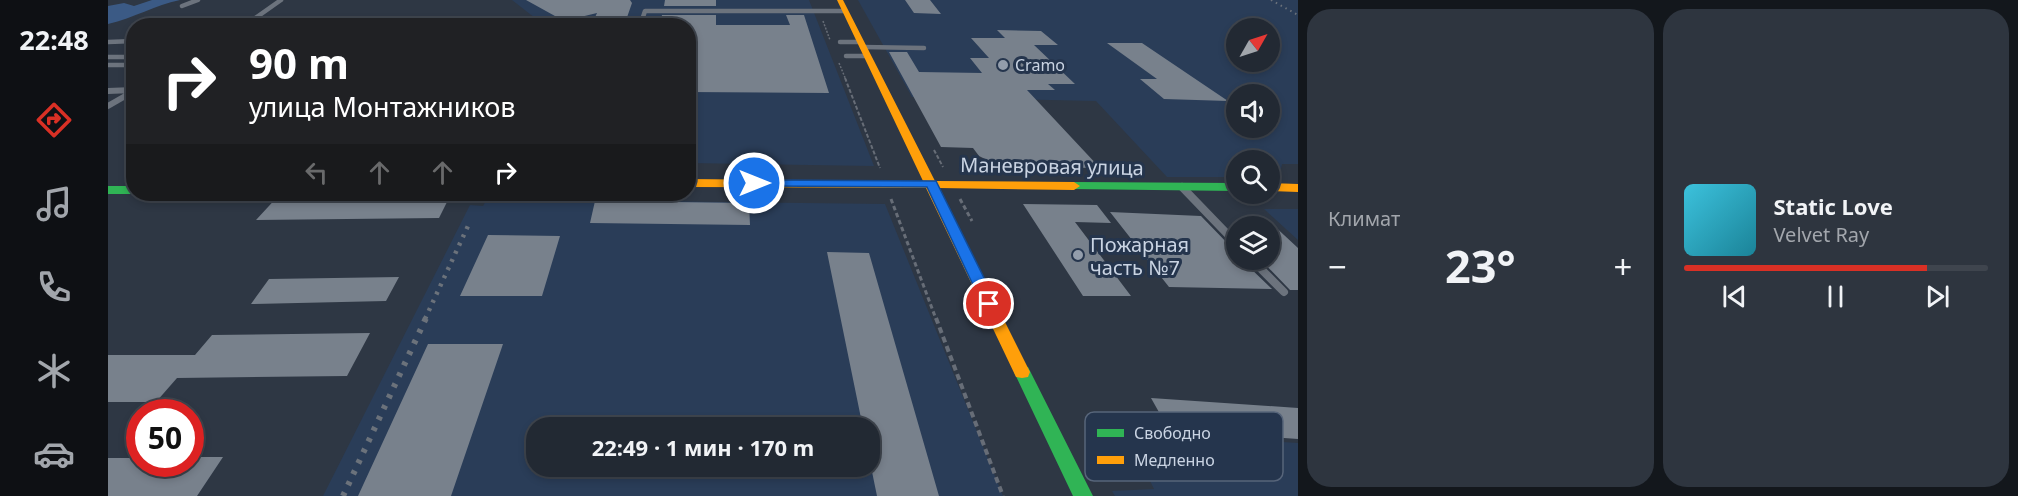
<!DOCTYPE html>
<html lang="ru">
<meta charset="utf-8">
<style>
body{margin:0;font-family:"Noto Sans",sans-serif;background:#2e353f;color:#f1f3f6;height:100vh;display:flex;flex-direction:column;font-size:22px;white-space:nowrap}
*{box-sizing:border-box;margin:0}
p{font-size:20px;color:#a2a6ac}
.icon{flex:none;width:33px;height:33px;fill:none;stroke:currentColor;stroke-width:2;stroke-linecap:round;stroke-linejoin:round}
.map{position:relative;flex:1;overflow:hidden}
.drawer{display:flex;flex-direction:column;gap:9px;padding:9px;background:#13171c;width:720px}
.drawer>*{flex:none}
.hud{position:absolute;left:18px;top:18px;width:570px;height:183px;border-radius:24px;box-shadow:0 3px 9px #0003,0 0 0 2px #3f454e;background:#202124;color:#fff;overflow:hidden}
.needle{width:39px;rotate:51deg}
.fabs{position:absolute;left:1118px;top:18px;display:grid;gap:12px}
.fabs a{display:grid;place-items:center;width:54px;height:54px;border-radius:50%;background:#222933;box-shadow:0 3px 9px #0003,0 0 0 2px #3f454e;font-size:30px}
.speed{position:absolute;left:18px;top:399px;display:flex;gap:12px;font-size:30px;font-weight:700;text-align:center}
.speed>*{display:grid;place-content:center;width:78px;height:78px;border-radius:50%;background:#222933;box-shadow:0 3px 9px #0003,0 0 0 2px #3f454e;line-height:1}
.speed .limit{border:9px solid #d22;background:#fff;color:#111}
.pin{position:absolute;display:grid;place-items:center;width:51px;height:51px;color:#fff;margin:-26px;border:3px solid #fff;border-radius:50%;box-shadow:0 2px 6px #0007}
.me{position:absolute;width:66px;margin:-33px;rotate:90deg;stroke-linejoin:round;filter:drop-shadow(0 0 4px #0008)}
.turn{display:flex;align-items:center;gap:21px;height:126px;padding:0 24px;font-size:27px}
.turn .icon{width:78px;height:78px;stroke-width:2.5}
.turn b{display:block;font-size:42px;line-height:51px}
.lanes{display:flex;align-items:center;height:57px;padding:0 24px;background:#0003;justify-content:center;gap:30px;direction:ltr}
.lanes .off{opacity:.35}
.big{font-size:45px;font-weight:700;line-height:1.1}
.drawer .card{flex:1;display:flex;flex-direction:column;justify-content:center;gap:9px;min-width:0;padding:0 21px;border-radius:24px;background:#2e353f}
.song{display:flex;align-items:center;gap:18px}
.cover{width:72px;height:72px;border-radius:9px;background:linear-gradient(135deg,hsl(190 70% 55%),hsl(190 70% 35%))}
.played{height:6px;border-radius:3px;background:linear-gradient(90deg,#d93025 80%,#3f454e 80%)}
.keys{display:flex;justify-content:space-around;direction:ltr}
.heat{display:flex;justify-content:space-between;align-items:center;font-size:33px;direction:ltr}
.drawer .tiles{flex:1;display:grid;gap:9px;grid-template-columns:repeat(2,1fr)}
.trip{position:absolute;left:418px;top:417px;width:354px;height:60px;border-radius:24px;background:#222933;box-shadow:0 3px 9px #0003,0 0 0 2px #3f454e;font-weight:700;line-height:60px;text-align:center}
main{display:flex;flex:1;min-height:0}
.menu{display:flex;flex-direction:column;width:108px;justify-content:space-around;align-items:center;background:#0e1014;color:#a2a6ac}
.menu .icon{width:42px;height:42px}
.menu .selected{color:#d93025}
.menu b{font-size:27px;color:#f1f3f6}
.map>svg:first-child{display:block}
</style>
<main>
<nav class="menu">
<b>22:48</b>
<svg class="icon selected" aria-label="directions" viewBox="0 0 24 24"><path d="M12 3l9 9-9 9-9-9zM9 14v-3h6M13 9l2 2-2 2"/></svg>
<svg class="icon" aria-label="music" viewBox="0 0 24 24"><path d="M9 18V5l10-2v13"/><circle cx="6" cy="18" r="3"/><circle cx="16" cy="16" r="3"/></svg>
<svg class="icon" aria-label="phone" viewBox="0 0 24 24"><path d="M5 4h4l2 5-3 2q2 4 5 5l2-3 5 2v4C11 20 4 13 5 4z"/></svg>
<svg class="icon" aria-label="climate" viewBox="0 0 24 24"><path d="M12 3v18M4 7l16 10M4 17L20 7"/></svg>
<svg class="icon" aria-label="car" viewBox="0 0 24 24"><path d="M5 17H2v-5l4-1 3-4h7l3 4 3 1v5h-3M9 17h6M6 11h13"/><circle cx="7" cy="17" r="2"/><circle cx="17" cy="17" r="2"/></svg>
</nav>
<div class="map">
<svg width="1190" height="496" viewBox="0 0 1190 496">
<rect width="100%" height="100%" fill="#2e3744"/>
<path fill="#2a3d58" fill-rule="evenodd" d="M404 0H701L766 166 581 163 580 26 436 25Z
M750 0H1190V164H1174L1171 177H1161V160H1128V177H1059L988 101 804 97ZM1128 28H1161V62H1128ZM1128 94H1161V128H1128Z
M379 199 777 204 895 496H215L362 205 375 206ZM429 428H762V466H429Z
M1156 209H1190V240Z
M1018 432 1190 443V496H1007L1004 491 1046 489Z"/>
<path fill="#3b5a85" d="M44 0H72C47 5 26 18 0 24V6L16 3 26 6Z"/>
<path fill="#78818c" d="M418 0H522L524 3 516 26H483L489 13 456 21Z
M557 0H608V6H556Z
M797 0H822L833 14 806 13Z
M554 15H608V25H682L678 15H696L721 93 580 92V26H552Z
M889 30 933 31 950 45H926L967 84H940L947 90H919L992 168 904 167 887 164 871 156 865 148 833 147 781 52H799L811 72 874 73 862 58H881L863 38H897Z
M999 43H1034L1120 101 1056 99 1032 79H1049Z
M172 194H343L331 218 148 220Z
M487 201 641 203 642 225 482 223Z
M915 204 989 205 1003 223 967 222 1023 296H975Z
M1002 212 1093 216 1123 247 1128 249V260H1138L1139 265 1164 289 1061 287Z
M1161 221 1190 248V290H1182L1153 260H1161Z
M380 235 452 236 434 296H352Z
M719 252 761 253 831 496H769L762 462V428H755Z
M291 277 278 301 143 304 161 279Z
M262 333 239 376 69 378 48 402H0V355H87L104 335Z
M320 344H395L343 496H250Z
M1043 398 1190 408V439L1061 430Z
M82 457H115L89 496H0V458H32V464H82Z"/>
<g fill="none" stroke-linecap="round" stroke-linejoin="round">
<path stroke="#676d77" stroke-width="1.5" stroke-dasharray="2 1.5" stroke-linecap="butt" d="M715 21 722 40
M731 63 738 80"/>
<path stroke="#676d77" stroke-width="2" stroke-dasharray="4 2" stroke-linecap="butt" d="M737 78 772 168
M826 150 835 167"/>
<path stroke="#676d77" stroke-width="3" stroke-dasharray="4.5 3" stroke-linecap="butt" d="M458 194 576 195
M783 199 828 319
M852 199 864 221"/>
<path stroke="#676d77" stroke-width="4" stroke-dasharray="6 4" stroke-linecap="butt" d="M828 318 895 496"/>
<path stroke="#6c737d" stroke-width="4.5" d="M74 6 90 0
M136 26 173 0
M532 26 537 11H737
M0 42 26 41
M732 42H751
M754 47 816 48
M738 56H758
M0 57H26
M0 65H26"/>
<path stroke="#6c737d" stroke-width="6" d="M0 91 25 90
M0 106 26 91"/>
<path stroke="#6c737d" stroke-width="8" d="M1074 187 1128 243
M1144 260 1176 292"/>
<path fill="#30b455" fill-rule="evenodd" d="M966 182 1128 183V191L962 189 960 186Z
M0 186H26V194H0Z
M914 366 920 367 985 496H965L906 372 908 367Z"/>
<path fill="#ff9f0a" fill-rule="evenodd" d="M729 0H735L827 181 966 182 972 186 966 190 830 188 922 372 920 377 914 378 908 377 818 188 580 187V179L815 181Z
M1161 183 1190 184V192L1161 191Z"/>
<path stroke="#6b727b" stroke-width="2" stroke-dasharray="1.5 4" stroke-linecap="butt" d="M1163 0 1190 15"/>
<path stroke="#6b727b" stroke-width="4.5" stroke-dasharray="3 6" stroke-linecap="butt" d="M317 319 360 226"/>
<path stroke="#6b727b" stroke-width="6" stroke-dasharray="4 8" stroke-linecap="butt" d="M235 496 318 318"/>
</g>
<path fill="#1a73e8" stroke="#114b97" stroke-width="1.5" d="M646 180 828 181 889 304 881 309 874 304 819 187 642 186V181Z"/>
<g fill="#939dab" stroke="#25354d" stroke-width="2">
<circle cx="895" cy="65" r="6"/>
<circle cx="970" cy="255" r="6"/>
</g>
<g text-anchor="middle" dominant-baseline="central" stroke-width="6" stroke-linejoin="round" paint-order="stroke">
<g font-size="16" fill="#cad4e3" stroke="#25354d" text-anchor="start">
<text x="907" y="65">Cramo</text>
</g>
<g font-size="20" fill="#cad4e3" stroke="#25354d">
<text transform="translate(944 166) rotate(1)">Маневровая улица</text>
</g>
<g font-size="20" fill="#cad4e3" stroke="#25354d" text-anchor="start">
<text x="982" y="244">Пожарная<tspan x="982" dy="23">часть №7</tspan></text>
</g>
</g>
<rect x="977" y="412" width="198" height="69" rx="9" fill="#25354d" stroke="#57657a" stroke-width="1.5"/>
<rect x="989" y="429" width="27" height="8" fill="#30b455"/>
<rect x="989" y="456" width="27" height="8" fill="#ff9f0a"/>
<g font-size="16" fill="#cad4e3">
<text x="1026" y="439">Свободно</text>
<text x="1026" y="466">Медленно</text>
</g>
</svg>
<div class="fabs">
<a><svg class="needle" viewBox="-14 -14 28 28"><path d="M0-13l5 13h-10z" fill="#e53935"/><path d="M0 13l5-13h-10z" fill="#a2a6ac"/></svg></a>
<a><svg class="icon" aria-label="sound" viewBox="0 0 24 24"><path d="M4 9h4l5-4v14l-5-4H4zM17 9q2 3 0 6"/></svg></a>
<a><svg class="icon" aria-label="search" viewBox="0 0 24 24"><circle cx="10" cy="10" r="6"/><path d="M15 15l6 6"/></svg></a>
<a><svg class="icon" aria-label="layers" viewBox="0 0 24 24"><path d="M12 4l9 5-9 5-9-5zM3 14l9 5 9-5"/></svg></a>
</div>
<div class="speed"><div class="limit">50</div></div>
<div class="pin" style="left:881px;top:304px;background:#d93025"><svg class="icon" aria-label="arrive" viewBox="0 0 24 24"><path d="M6 21V4h12l-3 4 3 4H6"/></svg></div>
<svg class="me" style="left:646px;top:183px" viewBox="-20 -20 40 40"><circle r="17" fill="#1a73e8" stroke="#fff" stroke-width="3"/><path d="M0-11L8 9 0 5-8 9z" fill="#fff"/></svg>
<div class="trip">22:49 · 1 мин · 170 m</div>
<div class="hud">
<div class="turn"><svg class="icon" aria-label="right" viewBox="0 0 24 24"><path d="M7 20v-9h11M14 6l5 5-5 5"/></svg><div><b>90 m</b>улица Монтажников</div></div>
<div class="lanes"><svg class="icon off" aria-label="left" viewBox="0 0 24 24"><path d="M17 20v-9H6M10 6l-5 5 5 5"/></svg><svg class="icon off" aria-label="ahead" viewBox="0 0 24 24"><path d="M12 20V5M6 11l6-6 6 6"/></svg><svg class="icon off" aria-label="ahead" viewBox="0 0 24 24"><path d="M12 20V5M6 11l6-6 6 6"/></svg><svg class="icon" aria-label="right" viewBox="0 0 24 24"><path d="M7 20v-9h11M14 6l5 5-5 5"/></svg></div>
</div>
</div>
<section class="drawer">
<div class="tiles">
<div class="card"><p>Климат</p>
<div class="heat"><a>−</a><b class="big">23°</b><a>+</a></div>
</div>
<div class="card">
<div class="song"><i class="cover"></i><div><b>Static Love</b><p>Velvet Ray</p></div></div>
<div class="played"></div>
<div class="keys"><svg class="icon" aria-label="previous" viewBox="0 0 24 24"><path d="M18 5L8 12l10 7zM5 5v14"/></svg><svg class="icon" aria-label="pause" viewBox="0 0 24 24"><path d="M8 5v14M16 5v14"/></svg><svg class="icon" aria-label="next" viewBox="0 0 24 24"><path d="M6 5l10 7-10 7zM19 5v14"/></svg></div>
</div>
</div>
</section>
</main>
